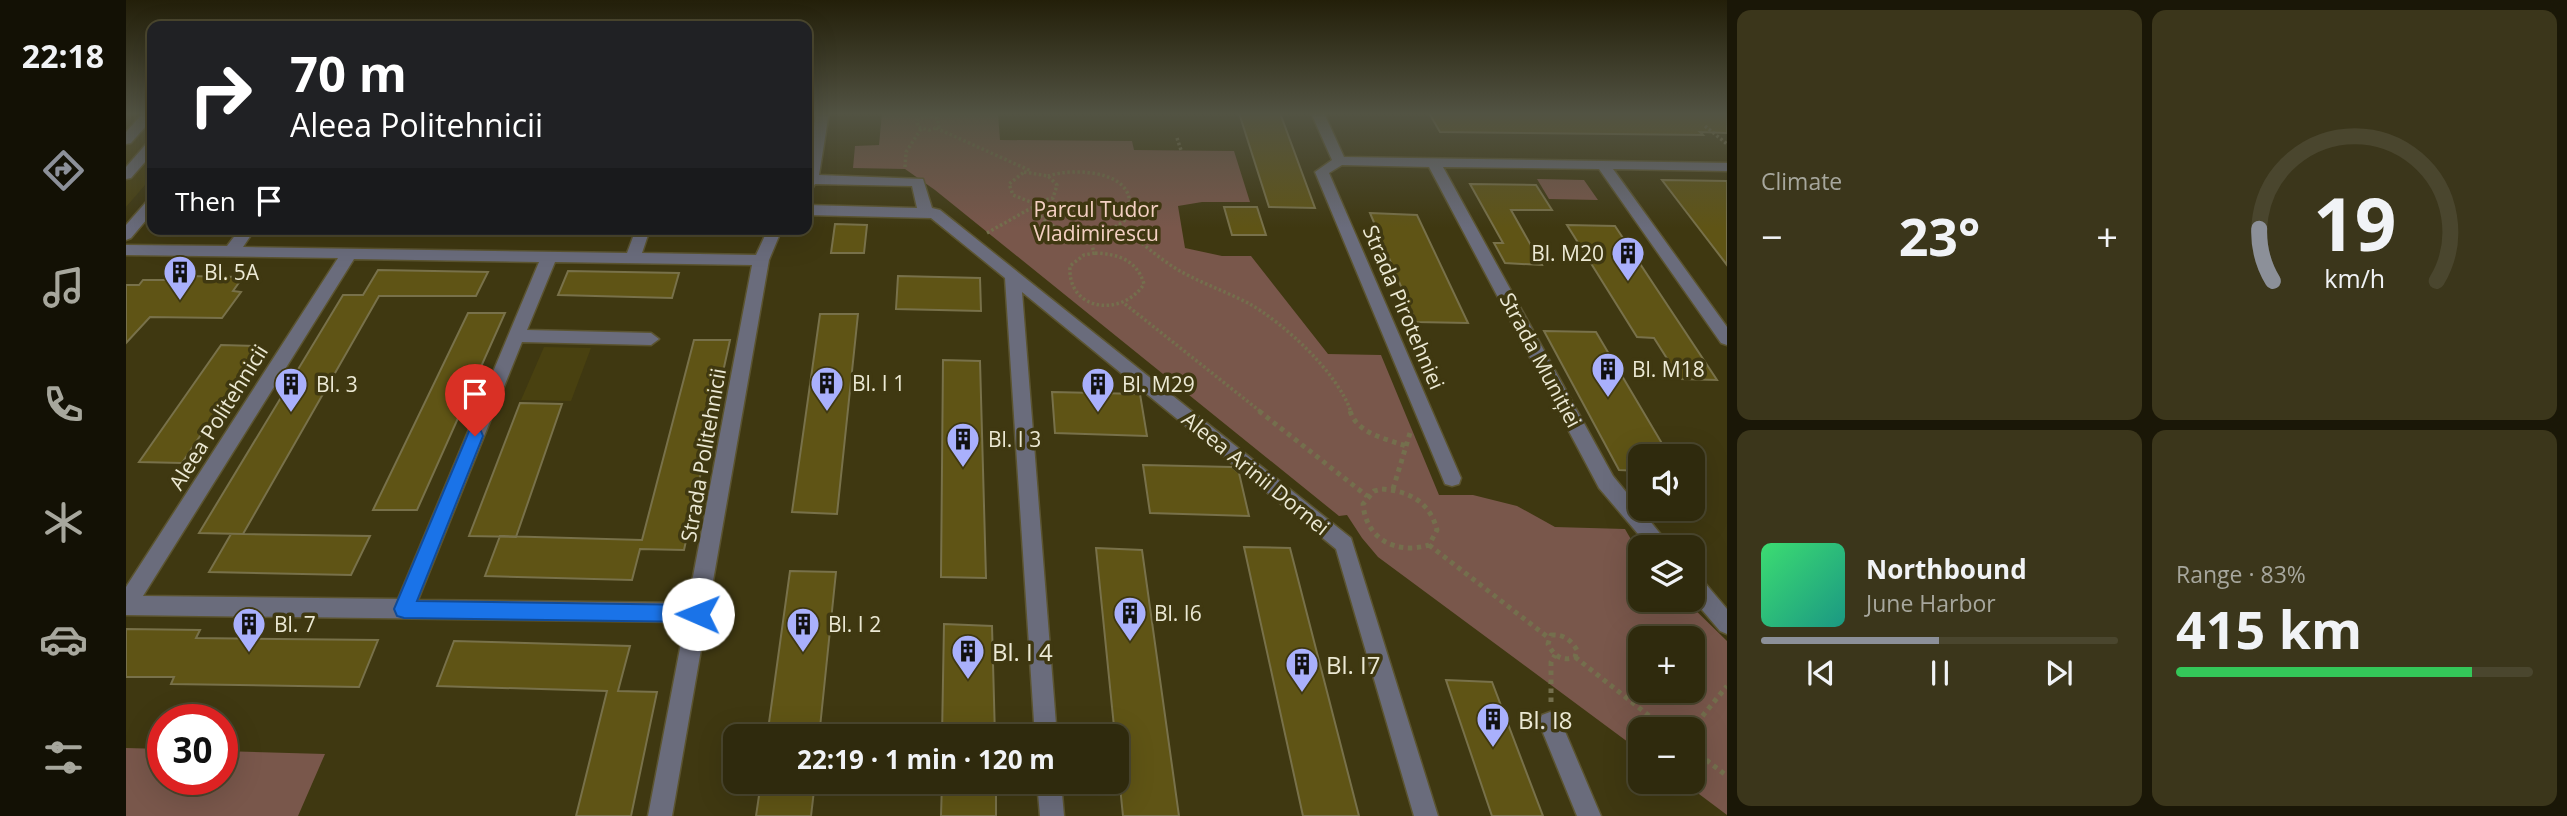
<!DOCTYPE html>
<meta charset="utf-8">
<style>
body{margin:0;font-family:"Open Sans",sans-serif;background:#3b361b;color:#f1f3f6;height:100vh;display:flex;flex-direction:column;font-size:26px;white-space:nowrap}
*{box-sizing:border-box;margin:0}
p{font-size:23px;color:#a7a79d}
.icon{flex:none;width:38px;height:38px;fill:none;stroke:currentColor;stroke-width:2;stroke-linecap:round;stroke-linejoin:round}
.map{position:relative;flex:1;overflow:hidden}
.panel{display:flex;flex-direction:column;gap:10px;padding:10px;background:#1a1707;width:840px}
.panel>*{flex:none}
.guide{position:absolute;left:21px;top:21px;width:665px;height:214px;border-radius:14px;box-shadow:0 7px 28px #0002,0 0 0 2px #4a462e;background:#202124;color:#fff;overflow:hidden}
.controls{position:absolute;left:1502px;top:444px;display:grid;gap:14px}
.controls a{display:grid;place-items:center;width:77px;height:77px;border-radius:14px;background:#2f2a0d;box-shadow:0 7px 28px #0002,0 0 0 2px #4a462e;font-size:35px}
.speed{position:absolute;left:21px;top:704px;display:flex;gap:14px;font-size:35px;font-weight:700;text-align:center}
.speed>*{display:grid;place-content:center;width:91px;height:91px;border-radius:50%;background:#2f2a0d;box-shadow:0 7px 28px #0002,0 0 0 2px #4a462e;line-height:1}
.speed .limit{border:10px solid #d22;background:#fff;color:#111}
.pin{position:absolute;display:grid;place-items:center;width:60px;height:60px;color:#fff;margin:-72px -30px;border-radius:50% 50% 50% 0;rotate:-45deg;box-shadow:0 0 7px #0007}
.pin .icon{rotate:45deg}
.me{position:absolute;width:77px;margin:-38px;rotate:271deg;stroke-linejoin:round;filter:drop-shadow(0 0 5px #0008)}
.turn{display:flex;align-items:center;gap:24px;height:147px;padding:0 28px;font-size:32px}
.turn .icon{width:91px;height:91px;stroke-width:2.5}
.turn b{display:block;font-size:49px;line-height:60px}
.then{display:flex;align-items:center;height:66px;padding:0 28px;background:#0003;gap:14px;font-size:26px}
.big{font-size:52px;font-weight:700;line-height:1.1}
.panel .tile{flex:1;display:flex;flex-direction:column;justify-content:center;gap:10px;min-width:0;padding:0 24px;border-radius:14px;background:#3b361b}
.panel .dial{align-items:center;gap:0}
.dial svg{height:182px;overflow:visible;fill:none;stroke:#4a462e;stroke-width:7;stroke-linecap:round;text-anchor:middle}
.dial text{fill:#f1f3f6;stroke:none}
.song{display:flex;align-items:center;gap:21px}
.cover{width:84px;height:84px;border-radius:10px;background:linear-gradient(135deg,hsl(140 70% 55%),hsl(170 70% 35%))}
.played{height:7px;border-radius:4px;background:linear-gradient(90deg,#8c9099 50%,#4a462e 50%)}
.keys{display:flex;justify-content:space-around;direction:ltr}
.heat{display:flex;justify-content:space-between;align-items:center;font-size:38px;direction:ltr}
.charge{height:10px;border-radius:5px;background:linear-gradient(90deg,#34c759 83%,#4a462e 0)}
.panel .tiles{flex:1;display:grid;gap:10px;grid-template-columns:repeat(2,1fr)}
.trip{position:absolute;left:597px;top:724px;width:406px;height:70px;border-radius:14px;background:#2f2a0d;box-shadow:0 7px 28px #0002,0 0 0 2px #4a462e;font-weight:700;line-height:70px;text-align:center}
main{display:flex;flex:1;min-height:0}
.dock{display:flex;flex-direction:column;width:126px;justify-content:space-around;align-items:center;background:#131105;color:#a7a79d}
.dock .icon{width:49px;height:49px}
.dock .active{color:#8c9099}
.dock b{font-size:32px;color:#f1f3f6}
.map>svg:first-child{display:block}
</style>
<main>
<nav class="dock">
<b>22:18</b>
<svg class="icon active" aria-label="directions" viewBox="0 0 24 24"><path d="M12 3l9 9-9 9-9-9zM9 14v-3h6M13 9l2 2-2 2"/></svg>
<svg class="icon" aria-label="music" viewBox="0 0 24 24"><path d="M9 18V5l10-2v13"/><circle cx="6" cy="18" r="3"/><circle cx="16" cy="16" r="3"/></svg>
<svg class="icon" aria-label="phone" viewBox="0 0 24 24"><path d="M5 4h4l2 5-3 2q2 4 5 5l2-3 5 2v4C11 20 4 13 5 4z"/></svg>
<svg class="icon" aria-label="climate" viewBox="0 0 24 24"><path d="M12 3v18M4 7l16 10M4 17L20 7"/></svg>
<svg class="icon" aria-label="car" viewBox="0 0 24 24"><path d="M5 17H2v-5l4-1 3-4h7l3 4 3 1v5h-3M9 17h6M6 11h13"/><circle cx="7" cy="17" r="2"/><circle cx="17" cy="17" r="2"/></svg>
<svg class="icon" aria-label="filters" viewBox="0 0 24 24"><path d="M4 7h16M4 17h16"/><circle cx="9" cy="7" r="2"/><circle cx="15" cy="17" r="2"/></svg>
</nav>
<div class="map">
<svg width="1601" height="816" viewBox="0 0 1601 816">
<rect width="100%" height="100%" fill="#3f3811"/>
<path fill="#494110" d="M0 113H26V177L0 207Z
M418 347 465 348 445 401 395 400Z"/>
<path fill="#79574b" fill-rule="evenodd" d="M756 113H872L874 140 1006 141 1008 150 1108 151 1124 202H1076L1052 206 1059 248 1096 256H1125L1202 354 1255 355 1313 495H1347L1391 506 1429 527 1499 529 1514 555V600H1559L1601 641V815L1557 782H1566V730H1514V751L1252 557 1236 538 1221 515 1213 516 809 190 779 169 727 168 729 146 753 145ZM1514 639H1566V691H1514Z
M1411 179 1458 180 1472 200 1423 199Z
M0 748 37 749V779H96V751L199 754 172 816H0Z"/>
<path fill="#5f5415" stroke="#78714a" stroke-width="2" d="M1113 113H1154L1189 208 1143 207Z
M1303 113H1601V133L1574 132 1577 135 1314 132Z
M1536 180 1601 181V265L1555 205Z
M1344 184 1410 185 1426 210H1385L1416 265 1379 263 1368 243H1377Z
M1098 207H1131L1140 235H1106Z
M1244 213 1291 215 1342 323 1290 322Z
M709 224 741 225 738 253H705Z
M1441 225 1489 226 1591 380 1554 379 1528 338 1511 337Z
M252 270 362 272 350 296H253L117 534 73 533 217 295H237Z
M442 271 553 273 546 298 432 295Z
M57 276 117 277 107 291 115 292 96 318 24 317 0 343V285H13L17 280H54Z
M772 276 854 278 855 311 770 309Z
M342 313H379L291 510H247Z
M694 314H732L711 514 666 512Z
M1418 331 1470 332 1544 457H1514V471L1493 470Z
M568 340H604L558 550 514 549 506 580 359 576 374 536 516 540Z
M95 345 134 346 56 463 13 462Z
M817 360 854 361 860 578 815 577Z
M926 392 1014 394 1021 436 929 433Z
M394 403 436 404 390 537 343 536Z
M1017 465 1106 467 1113 473 1123 516 1024 513Z
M105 534H117L244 536 225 575 83 572Z
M1118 547 1164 548 1233 816H1177Z
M970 548 1016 550 1053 816H997Z
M664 571 710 572 693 737H641Z
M818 624 866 626 869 737H816Z
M0 629 74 630 70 638 252 640 233 687 45 684 48 677H0Z
M328 641 504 646 492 691 531 692 505 816H450L481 691 311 686Z
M1320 680 1366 682 1417 816H1366Z
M635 782H689L685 816H630Z
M816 782H870V816H815Z"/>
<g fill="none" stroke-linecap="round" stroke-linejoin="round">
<defs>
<path id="minor" d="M17 113H26V119L5 143 0 144V132Z
M690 113H703L693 175 797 179 806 208 814 210 1225 538 1312 816H1288L1210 549 896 292 931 737H909L879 278 805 218 681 215V205L791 208 786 186 689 184 686 189 681 190V170Z
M1185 113H1198L1218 157 1601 163V171L1487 169 1601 327V345L1595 343 1473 169 1317 167 1487 476 1546 548H1524L1473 488 1303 167 1216 165 1203 173 1335 478 1333 484 1326 486 1319 484 1189 172 1206 160Z
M26 142V154L5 178 0 179V167L21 143Z
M26 199V213L5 238 0 240V225L21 201Z
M114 229H129L117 247 501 253 510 229H524L516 253 630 255 642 229H656L643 260 546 816H522L559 622 0 615V587L212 258 0 255V245L101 246ZM228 259 413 262 272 599 17 596ZM429 262 626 265 562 603 292 600 396 342 525 345 533 339 525 333 401 330Z
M1566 574 1573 576 1601 609V634L1594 631 1566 598Z
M1424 712 1432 715 1475 816H1451L1413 723 1416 715Z
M911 782H935L938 816H914Z"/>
</defs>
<use href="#minor" stroke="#5b5430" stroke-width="3"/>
<path stroke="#746f4d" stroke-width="3.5" stroke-dasharray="2.5 2.5" stroke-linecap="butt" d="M799 116 811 118 813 127 803 130 792 127 791 120Z
M1579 126 1601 144
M810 128 905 171
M1051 138 1055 150
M779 167 780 152 795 129
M898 172 922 176 931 185 927 198 907 203 887 195 883 184Z
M907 203C918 238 977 242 1000 219 1020 172 952 166 922 176
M993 224C1008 236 1023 250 1040 262 1065 280 1095 289 1122 303 1158 323 1212 373 1225 412
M861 233 907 207
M963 233 968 253
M969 253C992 254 1011 260 1018 284 996 318 941 311 944 266L958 255Z
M999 304 1135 412"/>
<path stroke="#746f4d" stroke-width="5" stroke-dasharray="4.5 4.5" stroke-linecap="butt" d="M1133 411 1241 496
M1224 411C1232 434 1258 438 1280 446
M1256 489C1283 491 1304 502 1311 530L1303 545C1270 555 1240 539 1237 504L1248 491Z
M1267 489 1284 433
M1303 545 1423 638
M1518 606 1524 600
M1425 635C1437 634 1445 640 1451 650L1449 657C1436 662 1428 656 1422 644Z
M1449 657 1541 730
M1425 702V662L1429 655
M1565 730 1601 686
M1566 749 1601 776"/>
<use href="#minor" fill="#6a6c7c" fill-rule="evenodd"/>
</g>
<linearGradient id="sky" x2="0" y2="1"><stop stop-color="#231f09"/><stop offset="0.5" stop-color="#525343"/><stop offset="1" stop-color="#525343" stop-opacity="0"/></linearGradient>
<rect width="1601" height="228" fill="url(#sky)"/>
<path fill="#1a73e8" stroke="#114b97" stroke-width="2" d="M349 429 355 431 357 436 291 601 572 605 578 607 581 614 578 620 572 622 278 618 271 616 268 609 341 436 343 431Z"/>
<defs>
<symbol id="building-pin" viewBox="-11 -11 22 30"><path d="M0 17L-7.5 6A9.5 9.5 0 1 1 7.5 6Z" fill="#a9b0fc" stroke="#3f3811"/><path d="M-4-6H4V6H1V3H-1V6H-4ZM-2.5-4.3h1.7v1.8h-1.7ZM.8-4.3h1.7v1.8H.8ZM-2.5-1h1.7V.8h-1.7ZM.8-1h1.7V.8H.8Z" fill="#111"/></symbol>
</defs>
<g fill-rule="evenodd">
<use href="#building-pin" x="1483" y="234" width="38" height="52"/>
<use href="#building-pin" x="35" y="253" width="38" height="52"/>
<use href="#building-pin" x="1463" y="350" width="38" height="52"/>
<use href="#building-pin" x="682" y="364" width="38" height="52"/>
<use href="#building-pin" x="146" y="365" width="38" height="52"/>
<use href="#building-pin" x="953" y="365" width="38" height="52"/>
<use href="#building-pin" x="818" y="420" width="38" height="52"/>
<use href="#building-pin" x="985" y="594" width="38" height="52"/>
<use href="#building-pin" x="104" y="605" width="38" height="52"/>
<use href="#building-pin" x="658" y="605" width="38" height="52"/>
<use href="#building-pin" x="823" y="632" width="38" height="52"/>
<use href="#building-pin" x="1157" y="645" width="38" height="52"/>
<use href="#building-pin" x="1348" y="700" width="38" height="52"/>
</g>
<g text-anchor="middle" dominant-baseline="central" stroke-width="7" stroke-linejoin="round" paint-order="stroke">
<g font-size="21" fill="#f4d0c3" stroke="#3f3811">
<text x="970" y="209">Parcul Tudor<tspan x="970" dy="24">Vladimirescu</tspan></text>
</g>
<g font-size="21" fill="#ece9d4" stroke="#3f3811" text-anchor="start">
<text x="1478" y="253" text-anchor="end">Bl. M20</text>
<text x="78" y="272">Bl. 5A</text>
<text x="1506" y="369">Bl. M18</text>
<text x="726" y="383">Bl. I 1</text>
<text x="190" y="384">Bl. 3</text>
<text x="996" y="384">Bl. M29</text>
<text x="862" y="439">Bl. I 3</text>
<text x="1028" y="613">Bl. I6</text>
<text x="148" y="624">Bl. 7</text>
<text x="702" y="624">Bl. I 2</text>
</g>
<g font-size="21" fill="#ece9d4" stroke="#3f3811">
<text transform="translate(1278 307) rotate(67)">Strada Pirotehniei</text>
<text transform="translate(1415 360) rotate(62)">Strada Muniției</text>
<text transform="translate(92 417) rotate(-58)">Aleea Politehnicii</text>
<text transform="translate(577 455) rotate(-80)">Strada Politehnicii</text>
<text transform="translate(1130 473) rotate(39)">Aleea Arinii Dornei</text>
</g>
<g font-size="24" fill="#ece9d4" stroke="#3f3811" text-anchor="start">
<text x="866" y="651">Bl. I 4</text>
<text x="1200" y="664">Bl. I7</text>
<text x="1392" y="719">Bl. I8</text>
</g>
</g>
</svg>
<div class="controls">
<a><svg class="icon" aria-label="sound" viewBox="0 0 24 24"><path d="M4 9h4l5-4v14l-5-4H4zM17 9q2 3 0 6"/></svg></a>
<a><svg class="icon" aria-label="layers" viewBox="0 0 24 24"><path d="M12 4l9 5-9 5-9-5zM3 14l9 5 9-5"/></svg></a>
<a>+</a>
<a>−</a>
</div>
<div class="speed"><div class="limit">30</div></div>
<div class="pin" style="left:349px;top:436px;background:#d93025"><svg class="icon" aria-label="arrive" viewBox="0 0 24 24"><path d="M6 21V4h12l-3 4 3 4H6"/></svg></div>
<svg class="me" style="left:572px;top:614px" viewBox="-20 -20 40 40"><circle r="19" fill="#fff"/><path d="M0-13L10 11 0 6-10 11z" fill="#1a73e8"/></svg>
<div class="trip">22:19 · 1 min · 120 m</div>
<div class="guide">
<div class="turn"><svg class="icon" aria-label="right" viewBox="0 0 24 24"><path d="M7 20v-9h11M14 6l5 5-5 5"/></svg><div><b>70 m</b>Aleea Politehnicii</div></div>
<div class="then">Then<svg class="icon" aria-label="arrive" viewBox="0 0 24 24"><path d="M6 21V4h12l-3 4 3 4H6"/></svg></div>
</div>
</div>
<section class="panel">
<div class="tiles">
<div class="tile"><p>Climate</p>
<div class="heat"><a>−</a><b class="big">23°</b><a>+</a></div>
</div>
<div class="tile dial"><svg viewBox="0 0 100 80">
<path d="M14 69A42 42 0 1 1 86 69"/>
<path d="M14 69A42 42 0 0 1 8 46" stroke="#8c9099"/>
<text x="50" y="56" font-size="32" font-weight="700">19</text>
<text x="50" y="72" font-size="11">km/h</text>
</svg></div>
<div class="tile">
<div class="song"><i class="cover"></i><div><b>Northbound</b><p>June Harbor</p></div></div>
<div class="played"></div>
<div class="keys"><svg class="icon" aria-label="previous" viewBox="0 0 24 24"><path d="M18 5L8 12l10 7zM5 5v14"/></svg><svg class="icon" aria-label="pause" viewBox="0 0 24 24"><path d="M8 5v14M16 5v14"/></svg><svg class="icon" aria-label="next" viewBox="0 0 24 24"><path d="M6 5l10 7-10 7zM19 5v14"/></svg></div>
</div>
<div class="tile"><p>Range · 83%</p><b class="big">415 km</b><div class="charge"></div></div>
</div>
</section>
</main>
